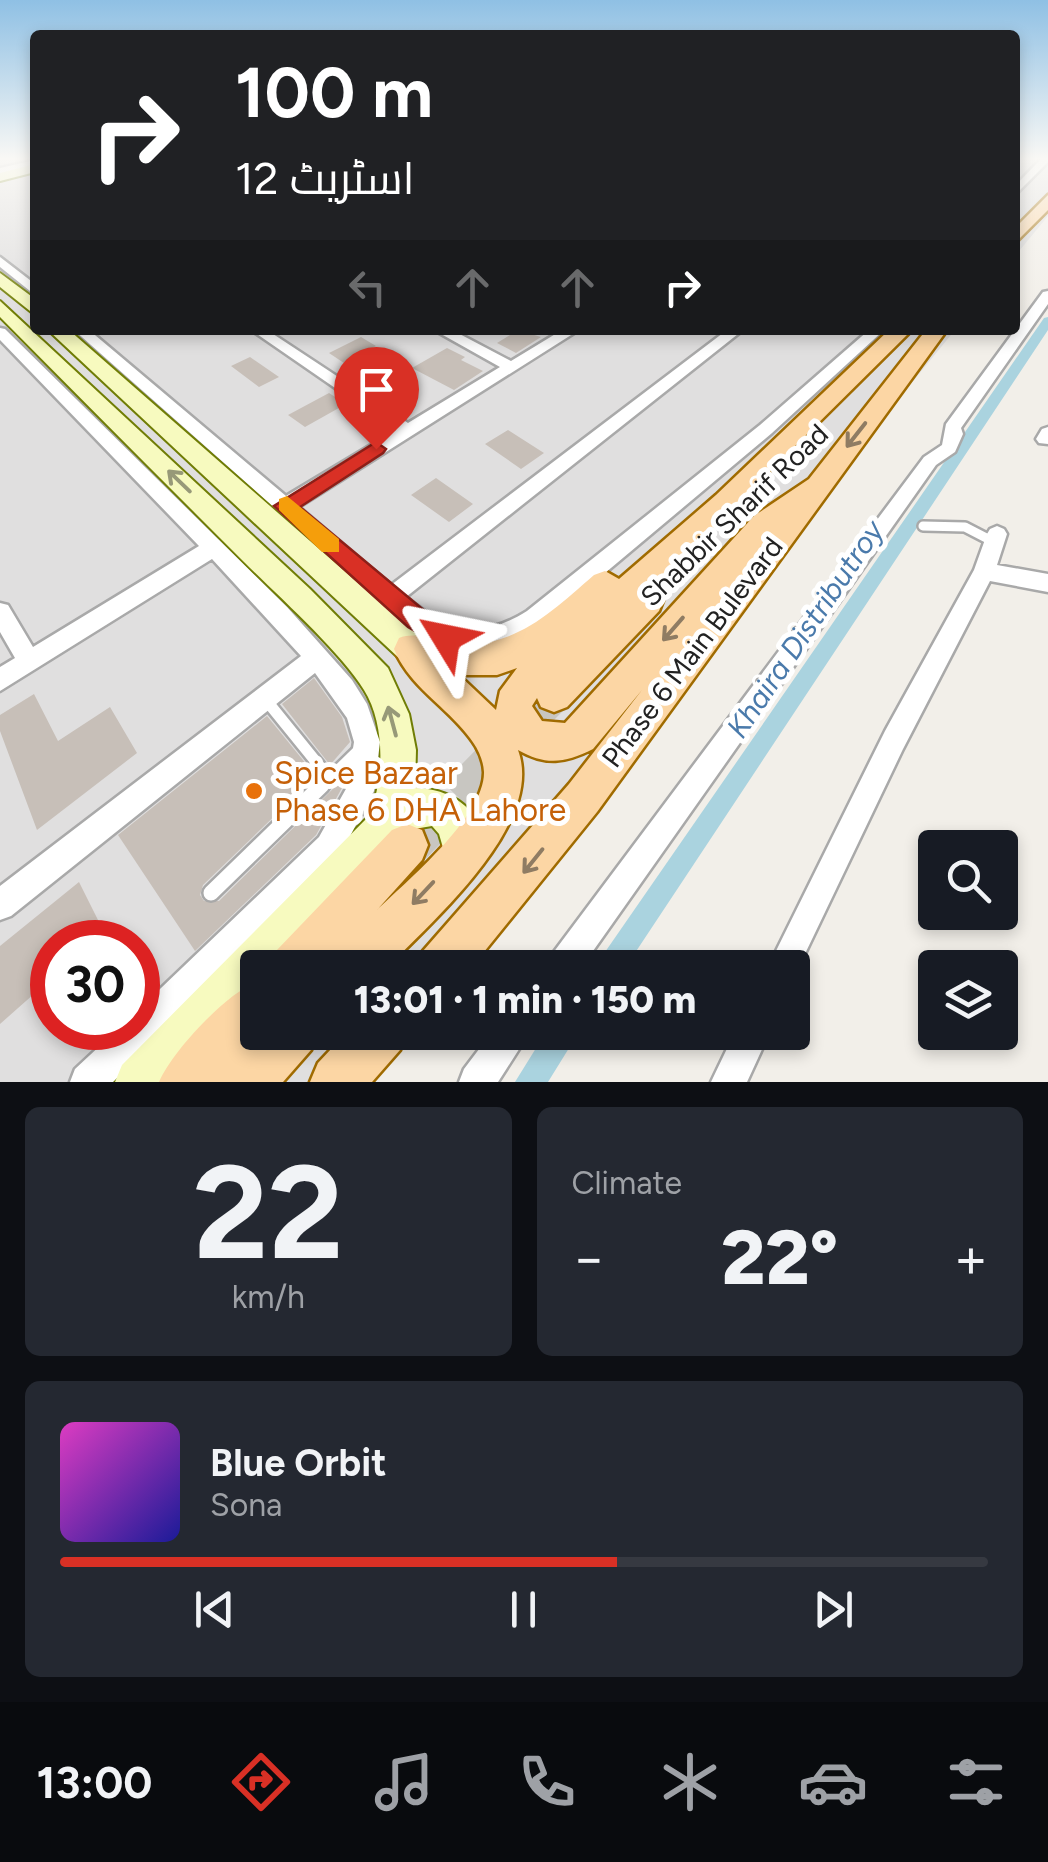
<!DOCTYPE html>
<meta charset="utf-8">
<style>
body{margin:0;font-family:Figtree,Cairo,sans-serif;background:#242831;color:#f1f3f6;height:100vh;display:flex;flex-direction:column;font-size:38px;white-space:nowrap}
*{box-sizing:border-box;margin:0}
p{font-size:32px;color:#9ea1a6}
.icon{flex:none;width:55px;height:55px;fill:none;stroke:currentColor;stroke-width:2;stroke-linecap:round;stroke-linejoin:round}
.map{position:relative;height:1082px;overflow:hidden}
.side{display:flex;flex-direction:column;gap:25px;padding:25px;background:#0d0f14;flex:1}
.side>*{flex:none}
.top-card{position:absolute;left:30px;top:30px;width:990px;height:305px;border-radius:10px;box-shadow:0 5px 15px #0003;background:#202124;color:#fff;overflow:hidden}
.fabs{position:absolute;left:918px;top:830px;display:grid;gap:20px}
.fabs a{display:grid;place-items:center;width:100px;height:100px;border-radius:10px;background:#171b24;box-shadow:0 5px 15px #0003;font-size:50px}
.speed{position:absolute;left:30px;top:920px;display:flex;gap:20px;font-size:50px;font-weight:700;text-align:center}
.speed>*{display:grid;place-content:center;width:130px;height:130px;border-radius:50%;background:#171b24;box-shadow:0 5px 15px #0003;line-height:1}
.speed .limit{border:15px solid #d22;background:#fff;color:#111}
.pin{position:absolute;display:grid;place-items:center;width:85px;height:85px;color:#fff;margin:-102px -42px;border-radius:50% 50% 50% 0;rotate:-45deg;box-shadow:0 0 10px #0007}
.pin .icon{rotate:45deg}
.me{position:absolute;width:110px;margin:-55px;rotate:305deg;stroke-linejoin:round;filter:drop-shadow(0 0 8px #0008)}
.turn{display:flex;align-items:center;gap:35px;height:210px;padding:0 40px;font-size:45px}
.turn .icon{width:130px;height:130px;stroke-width:2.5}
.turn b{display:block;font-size:70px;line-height:85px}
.lanes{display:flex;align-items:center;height:95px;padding:0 40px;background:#0003;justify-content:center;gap:50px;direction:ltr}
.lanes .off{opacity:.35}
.big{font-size:75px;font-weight:800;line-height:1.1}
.side .widget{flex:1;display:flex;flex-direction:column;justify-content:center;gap:15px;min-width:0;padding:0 35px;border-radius:15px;background:#242831}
.side .dial{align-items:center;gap:0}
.dial b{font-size:130px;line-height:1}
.song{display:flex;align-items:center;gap:30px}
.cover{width:120px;height:120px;border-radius:15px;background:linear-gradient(135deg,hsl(310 70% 55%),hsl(240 70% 35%))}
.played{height:10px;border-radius:5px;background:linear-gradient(90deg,#d93025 60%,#363941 60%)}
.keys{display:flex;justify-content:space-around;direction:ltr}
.heat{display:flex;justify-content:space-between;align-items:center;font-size:55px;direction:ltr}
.side .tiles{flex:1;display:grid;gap:25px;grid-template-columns:1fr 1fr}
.widget:last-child{grid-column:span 2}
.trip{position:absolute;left:240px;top:950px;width:570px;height:100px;border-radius:10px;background:#171b24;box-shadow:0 5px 15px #0003;font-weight:800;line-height:100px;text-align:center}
.tabs{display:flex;height:160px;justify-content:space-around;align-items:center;background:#090b0e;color:#9ea1a6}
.tabs .icon{width:70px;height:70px}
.tabs .current{color:#d93025}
.tabs b{font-size:45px;color:#f1f3f6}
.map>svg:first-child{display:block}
</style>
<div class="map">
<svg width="1048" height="1082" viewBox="0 0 1048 1082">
<rect width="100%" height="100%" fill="#f2efe9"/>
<path fill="#e0dfdf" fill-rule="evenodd" d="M0 159H35V330H955L433 967 258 968V1032L379 1033 339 1082H0ZM52 942H138V1028H52Z
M1015 159H1048V216L1015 256Z"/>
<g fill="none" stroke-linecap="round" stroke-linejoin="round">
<path fill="#aad3df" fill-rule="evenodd" d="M1048 317V330L625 968H594L1044 318Z
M546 1032H579L548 1082H515Z"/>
</g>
<path fill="#c7bfb8" d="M518 330 541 337 516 353 497 343Z
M361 337 376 346 344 363 329 353Z
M447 348 465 357 461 360 483 371 454 390 412 368Z
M250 357 279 377 259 387 231 366Z
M329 393 346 404 305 427 288 415Z
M508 430 544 453 521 469 485 444Z
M436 478 473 504 449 522 411 495Z
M314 678 342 717 350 742 330 765 282 704Z
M34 694 58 741 110 707 137 753 37 830 0 731V715Z
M267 716 316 776 203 885 200 895 204 901H219L345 777 343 786 316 835 195 951 118 835Z
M79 882 105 934 94 942H52V978L0 1024V946Z"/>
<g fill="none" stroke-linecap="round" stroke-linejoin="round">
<path stroke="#c8c6c1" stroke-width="35" stroke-dasharray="35 18" stroke-linecap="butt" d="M463 788 554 695"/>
<path stroke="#c8c6c1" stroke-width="46" stroke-dasharray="46 24" stroke-linecap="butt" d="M407 845 465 785"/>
<defs>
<path id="service-far2" d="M923 526 965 527 994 542"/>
<path id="service-far1" d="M266 700 330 779
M320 788 359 750"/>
<path id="service" d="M211 893 322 785"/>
<path id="minor" d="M1041 159H1048V162L1015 195V186Z
M35 160V166L0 174V168Z
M0 257 35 284V295L0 267Z
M1048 291V304L961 428 963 434 955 452 936 465 581 968H545L550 957 924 457 942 445 946 424 1043 292Z
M0 328 5 329 287 607 352 680 367 704 380 742 374 791 339 857 113 1082H70L75 1069 119 1028H138V1010L319 837 347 787 354 742 347 718 315 673 11 916 0 920V886L301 656 212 559 0 691V667L15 658 0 632V603L8 605 33 647 199 546 0 340Z
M74 330H89L286 496 396 430 251 330H267L408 423 500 367 434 330H452L511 361 562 330H579L299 507 391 585 727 330H743L406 597C448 632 479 641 527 611L760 425 869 330H884L772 433 543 625C497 654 455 656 409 627Z
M1048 427V444L1039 443 1036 439 1042 429Z
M997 526 1004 529 1007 534 997 565 1048 574V592L990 581 903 749 792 981V968H768L773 957 885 731 974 570 987 534 990 529Z
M492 1032H530L498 1082H459L464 1069Z
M735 1032H770L747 1082H711Z"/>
<path id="secondary" d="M35 164V172L0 181V173Z
M0 273 35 299V315L0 287Z
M0 301 310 589 388 668 409 714 416 750 415 788C458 788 495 820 476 865L462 871 448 865 439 834 432 826 402 831 397 844 280 968H258V992L172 1082H115L122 1065 369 816C384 780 386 725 364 690 340 651 278 596 244 562 162 480 81 399 0 317Z
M48 330H69L422 639 427 649 422 659 411 663 400 659Z"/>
<path id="primary" d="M1048 195V210L1015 243V228Z
M889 330H912L651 589 663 601 659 611 567 707 554 712 541 707 537 698 532 706 542 721 565 723 754 516 809 479 926 330H947L597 812 471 968H416L423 951 569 784 642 690 593 749C565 763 546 766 518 750 545 824 433 920 387 968H329L332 961 326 968H269L276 951 392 830 407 824 422 830 428 845 422 860 376 911C407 881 485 816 484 772 483 753 471 738 459 725 435 699 408 682 394 649L399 638C417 631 433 641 452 643 514 650 550 613 594 575L605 571 619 579 716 495ZM517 668 500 691 496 710 459 675H497Z
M258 981V1032H318L311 1050 283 1082H159C173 1050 226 994 258 981Z
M347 1032H407L400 1050 372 1082H310L318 1063Z"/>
</defs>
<use href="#service-far2" stroke="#a9a9a9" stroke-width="14"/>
<use href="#service-far1" stroke="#a9a9a9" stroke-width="16"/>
<use href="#service" stroke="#a9a9a9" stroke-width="20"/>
<use href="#minor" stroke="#a9a9a9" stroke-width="5"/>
<use href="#secondary" stroke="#707d05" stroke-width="4"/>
<use href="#primary" stroke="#a06b00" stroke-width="5"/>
<use href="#service-far2" stroke="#fff" stroke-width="9"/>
<use href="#service-far1" stroke="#fff" stroke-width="11"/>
<use href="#service" stroke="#fff" stroke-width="15"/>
<use href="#minor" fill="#fff" fill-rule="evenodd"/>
<use href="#secondary" fill="#f7fabf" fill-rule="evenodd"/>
<use href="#primary" fill="#fcd6a4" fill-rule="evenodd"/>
</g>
<defs><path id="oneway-shaft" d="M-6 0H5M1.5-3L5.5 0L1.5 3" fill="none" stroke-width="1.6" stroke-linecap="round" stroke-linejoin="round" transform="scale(2.5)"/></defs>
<g stroke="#8f7c63">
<use href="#oneway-shaft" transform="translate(856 435) rotate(128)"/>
<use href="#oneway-shaft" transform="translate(673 629) rotate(131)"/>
<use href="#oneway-shaft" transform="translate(533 861) rotate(129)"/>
<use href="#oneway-shaft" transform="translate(423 893) rotate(133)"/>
</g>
<g stroke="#979978">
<use href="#oneway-shaft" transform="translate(179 481) rotate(-136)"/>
<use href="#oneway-shaft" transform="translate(392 721) rotate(-105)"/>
</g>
<linearGradient id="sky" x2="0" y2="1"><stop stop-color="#8fc0e4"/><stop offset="0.51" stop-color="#f9f8f5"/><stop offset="1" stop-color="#f9f8f5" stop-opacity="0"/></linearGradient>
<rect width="1048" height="311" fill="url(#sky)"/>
<path fill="#d93025" stroke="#8d1f18" stroke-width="2.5" d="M376 442 386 449 383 453 300 507 426 612 455 630 459 638 455 646 446 649 408 627 274 506Z"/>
<path fill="#f59e0b" d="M287 496 339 539V552H322L279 510V499Z"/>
<circle fill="#e8710a" stroke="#fff" stroke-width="4" cx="254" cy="791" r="10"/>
<g text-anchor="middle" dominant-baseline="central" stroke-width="10" stroke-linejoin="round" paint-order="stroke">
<g font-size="28" fill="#222" stroke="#fff">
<text transform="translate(734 515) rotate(-44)">Shabbir Sharif Road</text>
<text transform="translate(692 652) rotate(-53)">Phase 6 Main Bulevard</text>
</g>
<g font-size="30" font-style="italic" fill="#4a7aab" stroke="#fff">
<text transform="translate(805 629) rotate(-56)">Khaira Distributroy</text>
</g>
<g font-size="32" fill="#c56008" stroke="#fff" text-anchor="start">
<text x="274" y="773">Spice Bazaar<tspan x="274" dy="37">Phase 6 DHA Lahore</tspan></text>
</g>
</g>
</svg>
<div class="fabs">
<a><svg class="icon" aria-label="search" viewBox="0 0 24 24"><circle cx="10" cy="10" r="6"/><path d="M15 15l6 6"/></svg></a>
<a><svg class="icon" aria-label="layers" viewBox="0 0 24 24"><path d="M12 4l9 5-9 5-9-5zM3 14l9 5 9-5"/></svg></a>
</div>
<div class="speed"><div class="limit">30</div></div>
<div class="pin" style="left:376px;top:449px;background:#d93025"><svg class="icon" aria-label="arrive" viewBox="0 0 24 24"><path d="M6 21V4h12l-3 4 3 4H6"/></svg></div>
<svg class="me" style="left:446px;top:638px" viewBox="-20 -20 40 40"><path d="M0-17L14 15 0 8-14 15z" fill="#d93025" stroke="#fff" stroke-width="4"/></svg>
<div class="trip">13:01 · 1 min · 150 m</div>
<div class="top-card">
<div class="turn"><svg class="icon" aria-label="right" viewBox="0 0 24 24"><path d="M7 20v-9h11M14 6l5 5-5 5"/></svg><div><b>100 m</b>اسٹریٹ 12</div></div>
<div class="lanes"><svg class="icon off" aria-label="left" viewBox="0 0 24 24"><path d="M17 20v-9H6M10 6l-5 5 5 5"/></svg><svg class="icon off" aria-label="ahead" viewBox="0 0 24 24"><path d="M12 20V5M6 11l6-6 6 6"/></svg><svg class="icon off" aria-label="ahead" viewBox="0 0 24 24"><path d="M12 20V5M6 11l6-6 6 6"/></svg><svg class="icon" aria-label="right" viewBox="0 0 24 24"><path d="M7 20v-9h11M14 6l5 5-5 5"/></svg></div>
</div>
</div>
<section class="side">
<div class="tiles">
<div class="widget dial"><b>22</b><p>km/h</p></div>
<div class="widget"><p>Climate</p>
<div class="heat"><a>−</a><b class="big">22°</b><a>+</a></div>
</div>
<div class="widget">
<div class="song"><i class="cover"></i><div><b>Blue Orbit</b><p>Sona</p></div></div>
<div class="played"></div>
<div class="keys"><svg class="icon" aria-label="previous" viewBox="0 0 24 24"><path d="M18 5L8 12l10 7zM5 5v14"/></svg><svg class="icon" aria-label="pause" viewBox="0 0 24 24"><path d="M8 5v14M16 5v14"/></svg><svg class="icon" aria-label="next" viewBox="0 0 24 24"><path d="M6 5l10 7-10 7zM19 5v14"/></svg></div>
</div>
</div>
</section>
<nav class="tabs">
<b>13:00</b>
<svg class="icon current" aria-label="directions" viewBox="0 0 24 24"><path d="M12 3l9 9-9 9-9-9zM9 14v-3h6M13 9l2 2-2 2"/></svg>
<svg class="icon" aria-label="music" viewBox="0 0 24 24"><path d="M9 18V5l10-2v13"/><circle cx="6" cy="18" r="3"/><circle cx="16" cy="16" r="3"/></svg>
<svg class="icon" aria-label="phone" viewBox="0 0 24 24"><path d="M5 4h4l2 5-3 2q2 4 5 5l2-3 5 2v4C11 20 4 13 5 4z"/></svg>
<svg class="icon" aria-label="climate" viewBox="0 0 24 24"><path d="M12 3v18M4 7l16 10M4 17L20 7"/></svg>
<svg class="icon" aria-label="car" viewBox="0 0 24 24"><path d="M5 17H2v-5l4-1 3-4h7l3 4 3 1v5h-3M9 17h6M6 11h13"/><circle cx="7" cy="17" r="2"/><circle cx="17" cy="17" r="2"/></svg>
<svg class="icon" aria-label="filters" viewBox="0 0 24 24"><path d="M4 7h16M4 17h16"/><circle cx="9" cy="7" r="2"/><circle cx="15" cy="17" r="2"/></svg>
</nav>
